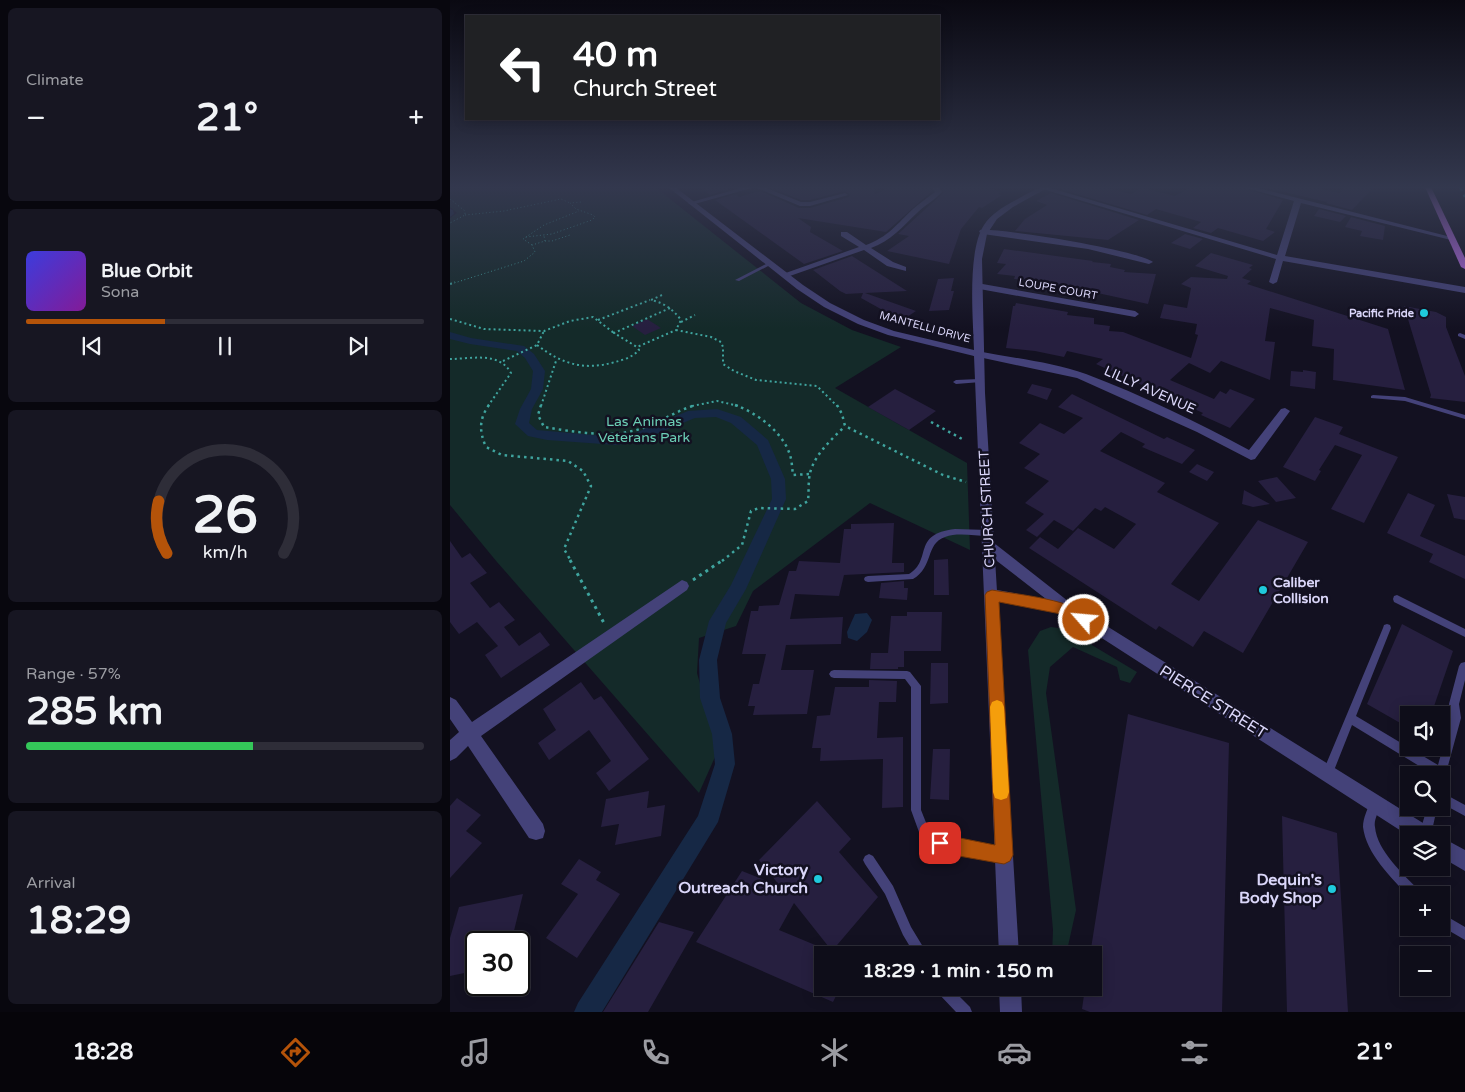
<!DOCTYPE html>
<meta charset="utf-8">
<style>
body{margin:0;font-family:"Varela Round",sans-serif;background:#171622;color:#f1f3f6;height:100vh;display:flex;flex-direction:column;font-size:19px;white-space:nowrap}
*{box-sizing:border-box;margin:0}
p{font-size:16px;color:#9b9ca2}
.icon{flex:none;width:28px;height:28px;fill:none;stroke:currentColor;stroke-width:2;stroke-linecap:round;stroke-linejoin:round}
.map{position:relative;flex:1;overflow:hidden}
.panel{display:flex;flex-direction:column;gap:8px;padding:8px;background:#08070e;width:450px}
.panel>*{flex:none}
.top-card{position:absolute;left:15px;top:15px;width:475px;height:105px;border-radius:0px;box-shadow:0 2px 12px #0003,0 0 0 1px #2e2d38;background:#202124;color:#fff;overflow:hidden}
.tools{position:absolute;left:950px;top:706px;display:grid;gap:10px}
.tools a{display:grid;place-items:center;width:50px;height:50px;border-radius:0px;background:#0e0d19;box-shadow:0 2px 12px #0003,0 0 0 1px #2e2d38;font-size:25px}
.speed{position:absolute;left:15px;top:931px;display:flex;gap:10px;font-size:25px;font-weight:700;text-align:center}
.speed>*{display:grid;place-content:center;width:65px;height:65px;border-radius:50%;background:#0e0d19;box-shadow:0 2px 12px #0003,0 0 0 1px #2e2d38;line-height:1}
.speed .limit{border:2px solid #111;border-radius:8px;background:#fff;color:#111}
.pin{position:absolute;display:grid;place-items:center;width:42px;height:42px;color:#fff;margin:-21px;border-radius:10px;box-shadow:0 2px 8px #0006}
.me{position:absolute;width:55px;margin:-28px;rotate:297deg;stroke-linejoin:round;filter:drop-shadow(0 0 4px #0008)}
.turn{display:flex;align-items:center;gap:18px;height:105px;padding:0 25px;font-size:22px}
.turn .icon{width:65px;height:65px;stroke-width:2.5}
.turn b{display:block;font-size:35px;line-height:42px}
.big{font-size:38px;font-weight:700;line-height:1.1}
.panel .tile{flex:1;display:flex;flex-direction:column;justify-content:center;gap:8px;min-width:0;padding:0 18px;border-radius:8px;background:#171622}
.panel .dial{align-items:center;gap:0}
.dial svg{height:130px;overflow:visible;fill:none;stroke:#2e2d38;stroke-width:7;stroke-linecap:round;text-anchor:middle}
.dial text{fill:#f1f3f6;stroke:none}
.song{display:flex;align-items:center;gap:15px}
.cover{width:60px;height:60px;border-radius:8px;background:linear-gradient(135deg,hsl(240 70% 55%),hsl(290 70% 35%))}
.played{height:5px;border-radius:2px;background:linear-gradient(90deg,#b45309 35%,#2e2d38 35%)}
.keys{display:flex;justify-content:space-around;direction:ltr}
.heat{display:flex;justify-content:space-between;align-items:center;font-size:28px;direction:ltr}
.charge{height:8px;border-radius:4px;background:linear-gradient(90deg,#34c759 57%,#2e2d38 0)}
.trip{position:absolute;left:364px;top:946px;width:288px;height:50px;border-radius:0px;background:#0e0d19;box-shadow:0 2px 12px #0003,0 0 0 1px #2e2d38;font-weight:700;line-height:50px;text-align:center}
.menu{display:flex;height:80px;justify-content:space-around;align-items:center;background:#06050a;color:#9b9ca2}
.menu .icon{width:35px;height:35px}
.menu .current{color:#b45309}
.menu b{font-size:22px;color:#f1f3f6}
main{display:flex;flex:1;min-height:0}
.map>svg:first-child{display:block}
</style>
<main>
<section class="panel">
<div class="tile"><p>Climate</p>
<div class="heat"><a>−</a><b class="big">21°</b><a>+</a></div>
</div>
<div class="tile">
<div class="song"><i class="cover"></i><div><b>Blue Orbit</b><p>Sona</p></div></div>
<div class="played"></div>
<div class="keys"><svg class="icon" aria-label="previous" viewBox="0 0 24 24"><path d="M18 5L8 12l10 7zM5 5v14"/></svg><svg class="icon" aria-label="pause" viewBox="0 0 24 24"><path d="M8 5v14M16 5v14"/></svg><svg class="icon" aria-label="next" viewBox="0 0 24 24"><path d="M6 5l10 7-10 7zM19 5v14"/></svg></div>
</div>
<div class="tile dial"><svg viewBox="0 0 100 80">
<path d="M14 69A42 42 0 1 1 86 69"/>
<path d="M14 69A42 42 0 0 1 9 37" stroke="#b45309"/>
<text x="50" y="56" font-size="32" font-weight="700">26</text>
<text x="50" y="72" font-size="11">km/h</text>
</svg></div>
<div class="tile"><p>Range · 57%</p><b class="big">285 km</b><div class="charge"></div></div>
<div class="tile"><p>Arrival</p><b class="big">18:29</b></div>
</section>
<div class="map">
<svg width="1015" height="1012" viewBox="0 0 1015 1012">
<rect width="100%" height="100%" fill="#131121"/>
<path fill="#142a29" d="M0 187H205L351 303 402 330 451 347 385 388 517 463 520 550 420 503 303 591 286 626 249 638 247 673 264 733 265 757 249 793 47 562 0 505V218L7 213 0 207Z
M601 627 615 629 687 672 680 683 670 680 667 667 623 647 600 667 596 693 626 910 616 955H602L603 930 578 650 590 631Z"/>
<path fill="#162845" d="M417 613 422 620 417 632 407 641 398 638 397 632 405 614Z"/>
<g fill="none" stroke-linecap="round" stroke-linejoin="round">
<path fill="#162845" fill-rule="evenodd" d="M0 209 3 210 4 214 0 217Z
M0 332 21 338 74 346 84 354 95 371 93 389 82 409 79 423 87 430 166 437 180 435 238 411 267 409 291 417 318 440 335 479 336 499 296 589 276 623 267 660 270 698 282 734 285 764 268 822 152 1012H124L128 1003 248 816 265 764 262 734 250 698 249 660 259 621 281 585 322 499 321 479 307 445 281 423 266 417 245 418 187 442 166 445 97 440 78 436 65 424 70 409 81 389 83 371 75 358 67 351 20 344 0 339Z"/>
</g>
<path fill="#261f3f" d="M251 187H276L279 189 260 195Z
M324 187H424L425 194 440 187H480L482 191 436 232 348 218 361 227 360 232 393 251 354 264 265 200 286 194 289 197 310 191 349 208H360L399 197 400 195 395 191 360 200H351L321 188Z
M491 187H536L551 192 548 194 552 195 532 208 529 207 511 229 499 264 437 251 459 236 448 234 493 193Z
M613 187H653L681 194 692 188 725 196 742 187H790L833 200 816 229 825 232 813 241 768 228 761 233 743 228 751 222 706 209 697 215 610 189Z
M812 187H864L889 193 895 187H924L902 210 876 203 877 202Z
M601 193 689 220 658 240 565 231 575 219 597 205 586 201Z
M869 209 896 216 890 222 864 216Z
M901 217 935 226 933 240 910 236 912 231 895 227Z
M735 234 753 239 740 249 721 243Z
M554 249 643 261 642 262 661 264 660 267 675 270 674 272 706 274 698 304 643 292 585 284 587 281 564 279 565 276 547 274 556 264 547 263Z
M761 253 803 265 799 268 802 269 792 278 801 281 797 284 938 329 955 390 883 380 884 349 862 346 864 320 820 308 815 341 825 342 820 380 771 361 760 373 739 363 720 380 764 399 770 391 776 394 780 389 805 399 780 428 751 415 753 413 646 364 653 359 617 351 614 357 585 351 556 348 563 306H565L566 303 618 312 617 315 644 318V324L660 326 659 331 673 332 741 358 748 335 745 334 747 324 710 318 714 304 737 308 741 288 731 284 741 277 777 279 778 276 745 266Z
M402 256 457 291 415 293 466 311 454 319 438 313 411 298 413 293 396 294 390 291 363 270Z
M504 278 501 291H504L499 310 479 311 488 279Z
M954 306 986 312 996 317V327L1015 376V402L980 398 981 395Z
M197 319 211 328 195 335 182 326Z
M853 370 866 372 865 389 840 386 841 371 853 372Z
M582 384 602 389 597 400 577 393Z
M445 389 486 411 459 430 418 407Z
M622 394 714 439 717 437 745 450 732 464 692 447 695 444 671 432 650 451 715 483 707 492 769 523 721 584 749 601 808 520 858 542 793 653 754 631 743 647 709 626 706 630 579 548 590 537 608 549 628 528 664 549 686 524 655 507 651 511 645 508 623 531 604 520 587 537 576 530 594 514 575 503 599 481 574 468 590 454 569 443 590 423 614 434 633 418 608 407Z
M865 417 893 427 889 434 948 457 914 523 881 509 912 455 885 445 869 470 871 471 865 481 833 467Z
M747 464 764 472 757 481 739 472Z
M827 477 846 498 826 502 808 481Z
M794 490 820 504 803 507 792 504Z
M958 493 985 505 970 536 1015 556V579L979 562 983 554 937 533Z
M997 494 1015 497V520L1004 518Z
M444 523 442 563H454V572L394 575 389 596 345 594 340 619 393 617 391 644 336 645 331 670H364L357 714 303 715 305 706H298L303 684H309L316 654H292L301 611H308L309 606 329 605 339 571H346L349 561 390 563 394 529H401V524Z
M0 541 12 558 20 553 37 573 20 583 40 608 49 602 65 620 54 627 69 646 90 632 100 645 51 678 35 655 48 646 27 622 9 634 0 622Z
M498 559 499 595H484V560Z
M454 581V588H458L457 600 429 598 431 583Z
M457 612H492L491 651H454V667H448V669H420L421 653H438L441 616H457Z
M952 624 1003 651 981 715H959V728L917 704Z
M481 663H498V703L480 704Z
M419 680 447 681 446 702H429L427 738 453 737V807L432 808 433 759 370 761 371 748H362L367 716 380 715 385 687H419Z
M131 682 144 700 151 696 199 759 159 791 146 773 161 761 139 730 99 760 88 743 106 730 93 709Z
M678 714 779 743 772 1012H640L632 1009 635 988H642V955H640Z
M483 749H500L499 800 480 799Z
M199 791 197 808 215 805 211 836 165 845 169 824 151 827 156 799Z
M7 798 31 815 16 831 32 843 0 878V806Z
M367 801 401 839 389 852 428 897 382 951 344 903 329 930 382 952 379 955H372V988H390L383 1002 246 942 292 871 330 886 309 860Z
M832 816 887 833 898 1012H837Z
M129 859 151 872 146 880 170 894 127 958 96 938 128 894 111 884Z
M73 894 62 939 48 942H26L24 971 0 976V938L9 907Z
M209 922 244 932 198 1012H153Z"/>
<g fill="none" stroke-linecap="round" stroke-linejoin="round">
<path stroke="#3fa49e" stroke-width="1" stroke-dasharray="1 2.5" stroke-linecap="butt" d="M142 187 143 189 151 187
M0 199 15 211V215L0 223
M15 215 54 211 111 199 120 203
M76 237 102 234 142 220 145 217 143 215 126 209 120 203 131 202
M95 241H102L120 235
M82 245 73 239 94 225 129 211
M1 284 74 261 85 252 82 245 95 241 94 236"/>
<path stroke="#3fa49e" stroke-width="2" stroke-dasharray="2 3" stroke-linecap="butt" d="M0 284 5 282
M212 295 201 300C214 303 223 309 231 320L226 330 261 337 271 342 273 347V364L284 371 306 380 367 386 387 406
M220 308 164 333 187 347 226 330
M0 319 34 329 94 331 120 321 143 317 164 333
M148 320 200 300
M231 322 245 315
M87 345C112 364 134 371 165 362 173 360 183 357 189 350L187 347
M0 359C21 359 49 351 61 373L38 406
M53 361 87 345 94 331
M91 406 106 361
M242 406 267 401 289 406"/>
<path stroke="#3fa49e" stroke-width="2.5" stroke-dasharray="2.5 4" stroke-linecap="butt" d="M39 405C29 419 29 431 36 447L52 455 118 461 133 471 141 486 114 549 121 561
M91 405 88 415 94 427C125 432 163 439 193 428 211 422 227 410 246 405
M285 405C307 413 333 432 340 455 342 461 342 468 343 475L359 474
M387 405 392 414 395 426 493 475 516 482
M481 422 514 440
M272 561 292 545 301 511 309 508 345 509 358 501C359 492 358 482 360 473 365 454 381 440 395 426"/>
<path stroke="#3fa49e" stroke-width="3" stroke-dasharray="3 4.5" stroke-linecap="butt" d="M120 560 155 625
M243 580 273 560"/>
<path fill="#444279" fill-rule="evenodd" d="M175 187H179L176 189Z
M318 263 322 264 289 281 285 280Z
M1010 333 1015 335V339L1008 336V334Z
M529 379 532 381 531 382 506 384 503 382 506 380Z
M923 395 955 397 1015 415V419L955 401 921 398V396Z
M505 529 538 530 541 531 542 533 541 535 538 536C524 536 508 532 495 537 475 544 484 567 463 579L418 582 415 581 414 579 415 577 418 576 459 574C483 560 461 534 505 529Z
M947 595 1015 629V637L944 602 943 599 944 596Z
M937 624 940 625 941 628 906 716 988 765 1001 718 999 704 1009 666 1011 663 1015 662V680L1009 704 1011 718 996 773 994 779 991 780V775H984L902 725 881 778 877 779 873 778 872 774 933 628 934 625Z
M384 670 457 671 460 672 471 686V810L481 835 503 841 554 849 558 851 560 855 558 859 554 861 503 853 473 843 461 810V687L455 679 384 678 381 677 379 674 381 671Z
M991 792 1015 805V816L991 803Z
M925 799 929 800C932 809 923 818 925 827 927 851 954 875 970 891L972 895H959V896C941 878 916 853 913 827 913 818 918 808 921 800Z
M977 808H987L981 835H969Z
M419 854 423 856 443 886 461 927 478 955H465L453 935 435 894 415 864 413 860 415 856Z
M991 913 1015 927V940L991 926Z
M487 988H501L520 1007 522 1012H506L488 993Z"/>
<path fill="#444279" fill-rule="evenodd" d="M294 187H314L351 202H360L395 193 398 195 360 206H350L305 187 241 205 238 203Z
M482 187H489L492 192C485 200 475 205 468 212 452 227 441 241 421 248L443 262 456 267V271L437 266 414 250 337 277 330 275 409 247 391 236V232H397L416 245C438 237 447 224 463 209 470 203 478 197 485 192Z
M586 187H597L827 255 844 201 792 187H804L1005 238 1001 240 851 203 835 256 1015 287V293L833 261 827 282 823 284 819 282 826 259Z
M530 230C551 228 688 250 703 262L699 264 638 249 533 234 529 232Z
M527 283 685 311 689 314 685 317 524 288V284Z
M527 351C563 358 602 362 636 374 692 395 747 422 799 450L831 409 835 408 840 411 805 459 801 460 747 432 627 378 524 356 522 354Z
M539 542 544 543 623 605 981 828 983 835 959 836 616 615 537 599 535 595 537 591 542 589 596 599 534 551 532 547 534 543Z
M232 580 237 582 239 586 237 590 31 736 93 824 95 831 93 838 86 840 79 838 18 746 6 758 0 761V740L9 732 0 719V697L6 700 22 722Z
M991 837 1015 850V871L991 857Z"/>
<path fill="#444279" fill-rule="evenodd" d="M218 187H225L353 285 380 303 414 320 444 331 524 350C523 318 517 251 534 225 541 214 553 207 564 201 575 195 587 187 599 187L563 207 547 219 537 234 532 259 535 393 569 955H549L524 356 438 335 408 324 374 307 347 289Z
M549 988H571L572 1012H550Z"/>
<path fill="#bb6cea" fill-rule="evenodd" d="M975 187H981L1015 258V269L1011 267Z"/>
<path stroke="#1fcadc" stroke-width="2.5" stroke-dasharray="4.5 4" stroke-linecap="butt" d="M1010 187 1015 197"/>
</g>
<linearGradient id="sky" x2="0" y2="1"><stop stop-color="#0a0912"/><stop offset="0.57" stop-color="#33384e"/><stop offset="1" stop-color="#33384e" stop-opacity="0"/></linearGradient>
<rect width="1015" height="329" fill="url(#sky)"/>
<path fill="#b45309" stroke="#753606" d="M542 590C564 594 631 600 641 620L639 624 634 626 616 615 549 602 563 855 560 861 554 864 503 855 484 849 481 843 484 837 490 834 545 845 535 595 537 592Z"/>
<path fill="#f59e0b" d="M547 700 552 702 554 707 559 792 557 798 551 800 545 798 543 792 540 707 542 702Z"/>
<g fill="#1fcadc" stroke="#131121" stroke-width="2">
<circle cx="974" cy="313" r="5"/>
<circle cx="813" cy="590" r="5"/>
<circle cx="368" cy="879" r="5"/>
<circle cx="882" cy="889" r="5"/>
</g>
<g text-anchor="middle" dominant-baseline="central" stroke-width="5" stroke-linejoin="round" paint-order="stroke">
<g font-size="11" fill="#dad6f9" stroke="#131121">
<text transform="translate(608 289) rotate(10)">LOUPE COURT</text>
<text transform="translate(475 327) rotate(15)">MANTELLI DRIVE</text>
</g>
<g font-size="11" font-weight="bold" fill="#dad6f9" stroke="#131121" text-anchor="end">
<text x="964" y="313">Pacific Pride</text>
</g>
<g font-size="14" fill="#dad6f9" stroke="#131121">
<text transform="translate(700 390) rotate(24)">LILLY AVENUE</text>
<text transform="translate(537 509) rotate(-93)">CHURCH STREET</text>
</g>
<g font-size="14" fill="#6ccfb6" stroke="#131121">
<text x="194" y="421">Las Animas<tspan x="194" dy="16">Veterans Park</tspan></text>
</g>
<g font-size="14" font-weight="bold" fill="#dad6f9" stroke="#131121" text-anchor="start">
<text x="823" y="582">Caliber<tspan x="823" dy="16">Collision</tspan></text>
</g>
<g font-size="16" fill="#dad6f9" stroke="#131121">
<text transform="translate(763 702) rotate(32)">PIERCE STREET</text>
</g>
<g font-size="16" font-weight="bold" fill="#dad6f9" stroke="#131121" text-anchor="end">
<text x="358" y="870">Victory<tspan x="358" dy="18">Outreach Church</tspan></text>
<text x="872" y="880">Dequin's<tspan x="872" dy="18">Body Shop</tspan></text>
</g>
</g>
</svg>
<div class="tools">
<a><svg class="icon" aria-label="sound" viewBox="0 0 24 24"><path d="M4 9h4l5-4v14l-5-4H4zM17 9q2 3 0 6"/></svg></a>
<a><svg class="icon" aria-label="search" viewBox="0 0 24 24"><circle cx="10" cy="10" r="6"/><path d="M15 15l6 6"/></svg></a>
<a><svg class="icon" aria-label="layers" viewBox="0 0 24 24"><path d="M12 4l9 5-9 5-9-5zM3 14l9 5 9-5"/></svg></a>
<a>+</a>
<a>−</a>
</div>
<div class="speed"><div class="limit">30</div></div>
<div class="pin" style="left:490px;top:843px;background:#d93025"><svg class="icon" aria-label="arrive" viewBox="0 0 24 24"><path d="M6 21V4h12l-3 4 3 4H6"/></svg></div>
<svg class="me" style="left:634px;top:620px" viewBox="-20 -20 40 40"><circle r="17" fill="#b45309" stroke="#fff" stroke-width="3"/><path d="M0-11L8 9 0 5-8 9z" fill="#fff"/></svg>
<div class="trip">18:29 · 1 min · 150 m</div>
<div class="top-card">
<div class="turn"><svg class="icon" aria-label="left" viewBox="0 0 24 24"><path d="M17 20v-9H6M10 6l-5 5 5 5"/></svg><div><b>40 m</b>Church Street</div></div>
</div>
</div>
</main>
<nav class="menu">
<b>18:28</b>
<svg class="icon current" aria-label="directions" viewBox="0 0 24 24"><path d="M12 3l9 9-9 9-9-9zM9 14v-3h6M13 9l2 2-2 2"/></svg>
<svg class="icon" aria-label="music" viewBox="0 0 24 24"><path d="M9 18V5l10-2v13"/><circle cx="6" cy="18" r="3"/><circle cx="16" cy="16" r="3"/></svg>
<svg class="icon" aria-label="phone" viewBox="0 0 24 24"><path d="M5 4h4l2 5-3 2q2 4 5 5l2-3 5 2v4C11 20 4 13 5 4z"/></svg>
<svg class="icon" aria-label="climate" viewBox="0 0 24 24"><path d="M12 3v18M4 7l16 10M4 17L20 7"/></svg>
<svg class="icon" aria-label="car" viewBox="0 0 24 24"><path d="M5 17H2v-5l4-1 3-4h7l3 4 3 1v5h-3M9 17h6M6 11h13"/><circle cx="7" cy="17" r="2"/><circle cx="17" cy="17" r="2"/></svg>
<svg class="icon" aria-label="filters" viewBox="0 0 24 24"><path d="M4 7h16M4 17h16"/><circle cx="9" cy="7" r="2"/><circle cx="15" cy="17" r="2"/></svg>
<b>21°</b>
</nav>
